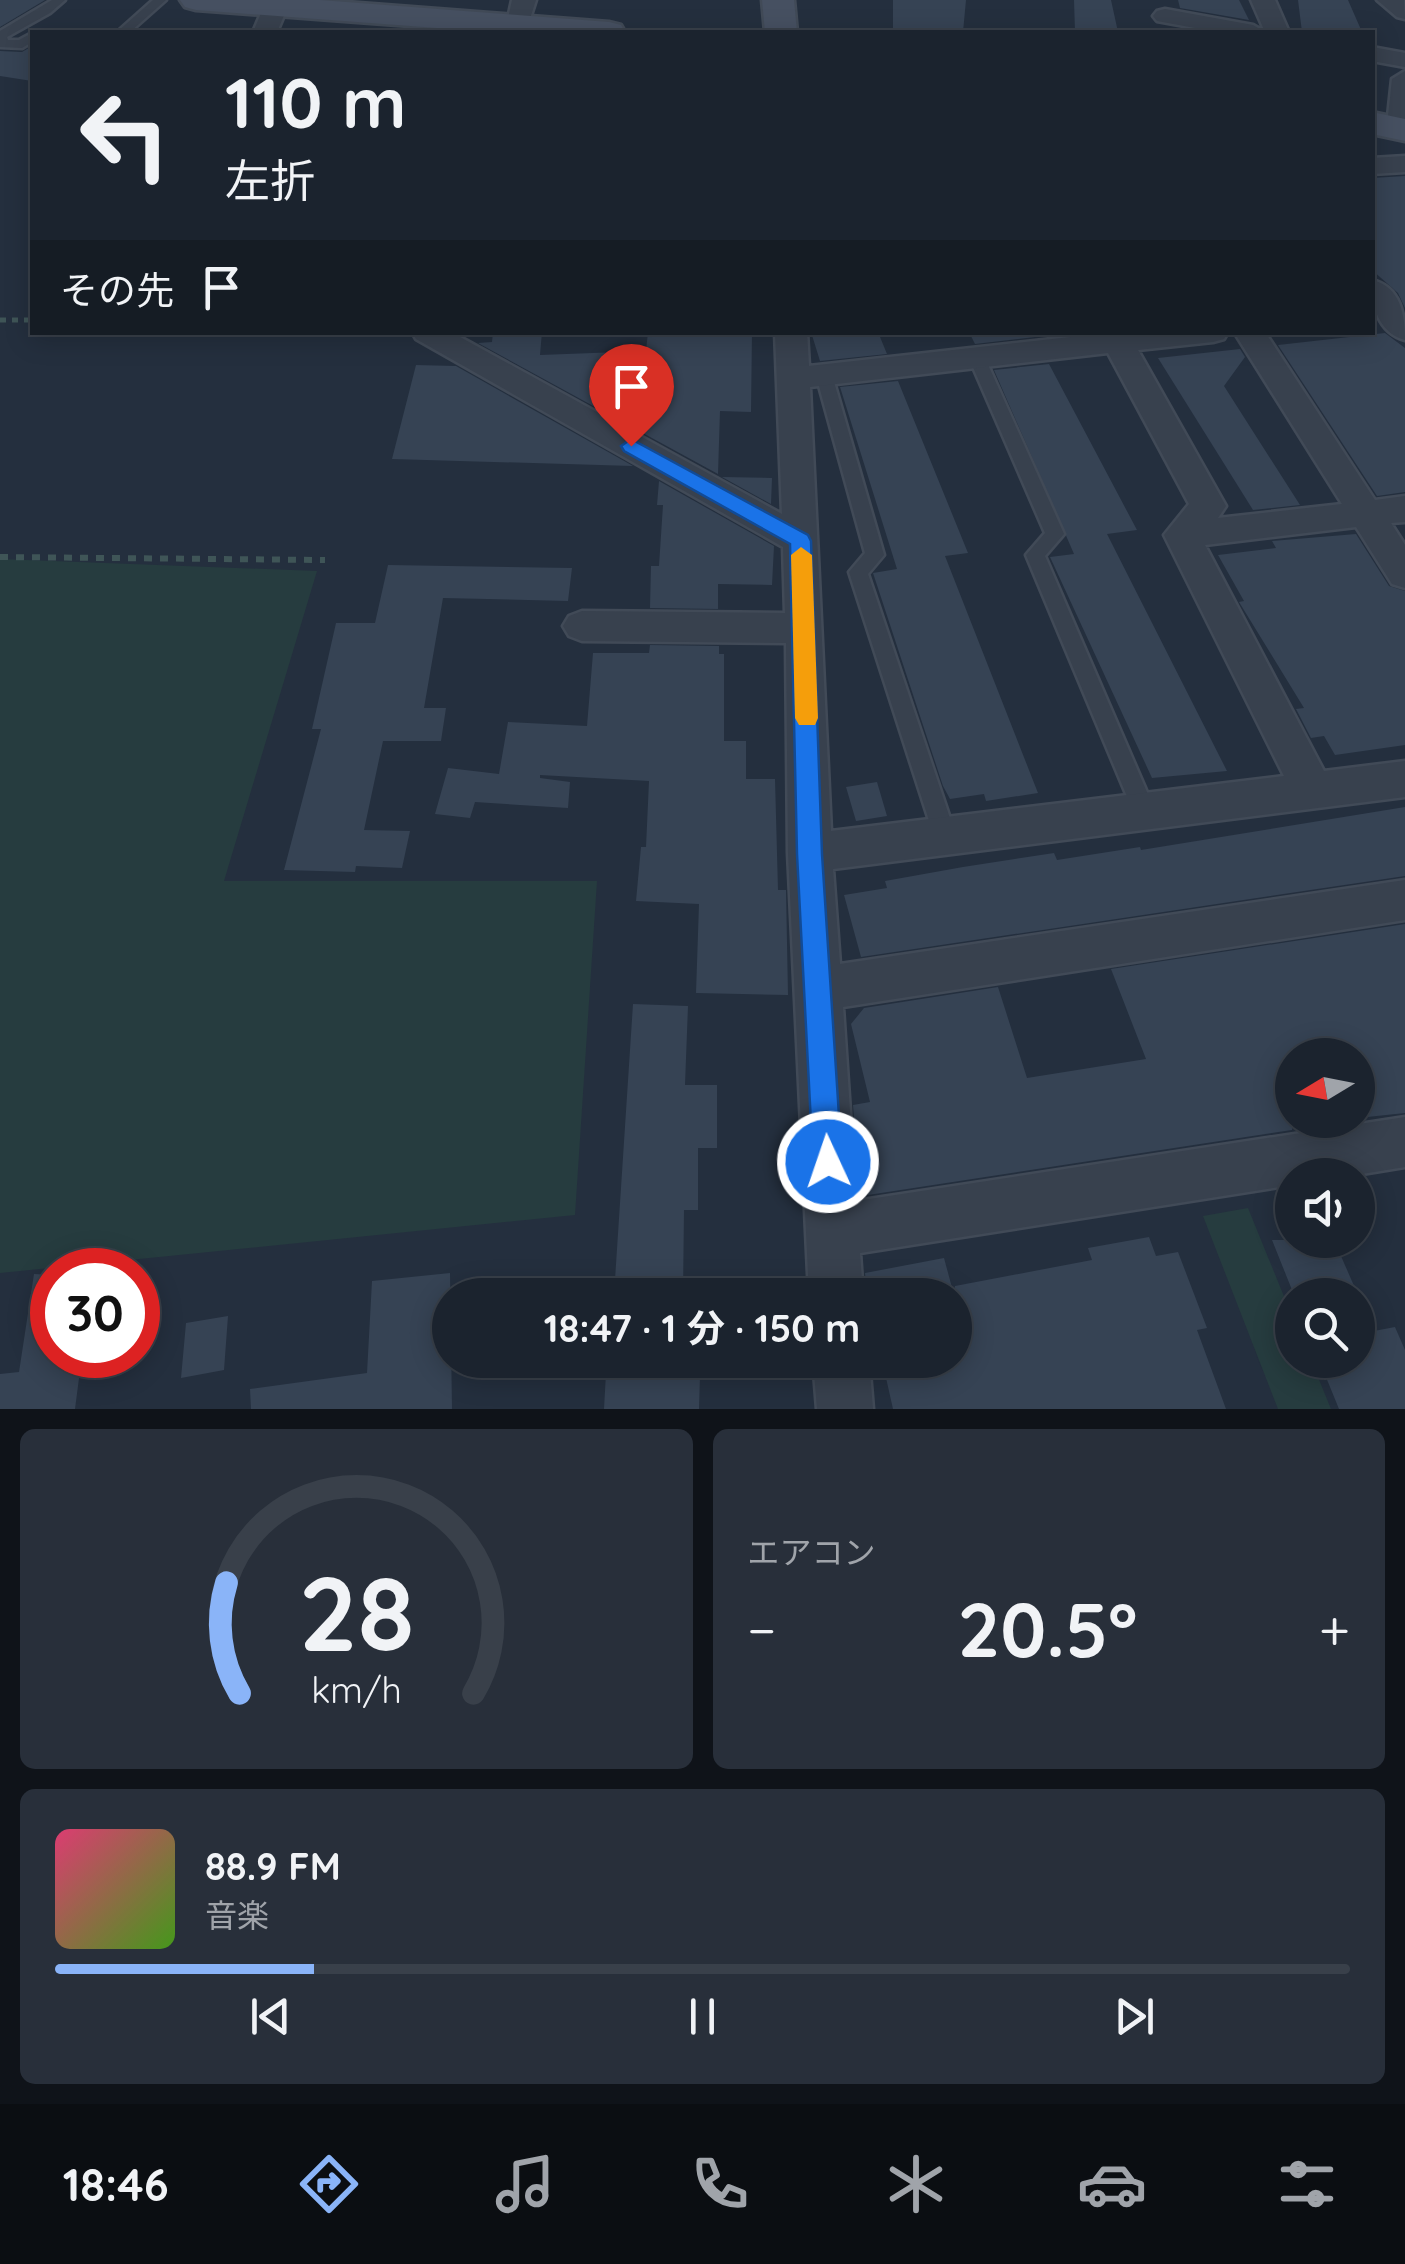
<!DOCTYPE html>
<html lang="ja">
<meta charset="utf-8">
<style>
body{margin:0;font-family:Quicksand,"Noto Sans JP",sans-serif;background:#282f3a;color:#f1f3f6;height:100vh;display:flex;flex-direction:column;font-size:38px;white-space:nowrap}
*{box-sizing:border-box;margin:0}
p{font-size:32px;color:#a0a4aa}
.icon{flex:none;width:55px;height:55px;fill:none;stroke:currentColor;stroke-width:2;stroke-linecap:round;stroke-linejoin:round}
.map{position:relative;height:1409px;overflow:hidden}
.panel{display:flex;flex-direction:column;gap:20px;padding:20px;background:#0f1319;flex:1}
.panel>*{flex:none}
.top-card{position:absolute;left:30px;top:30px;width:1345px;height:305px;border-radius:0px;box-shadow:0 5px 25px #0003,0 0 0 2px #39404a;background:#1b232e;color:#f1f3f6;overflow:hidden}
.needle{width:65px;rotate:260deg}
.buttons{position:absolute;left:1275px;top:1038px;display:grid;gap:20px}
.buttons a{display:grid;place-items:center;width:100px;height:100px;border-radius:50%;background:#1b232e;box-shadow:0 5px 25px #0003,0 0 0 2px #39404a;font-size:50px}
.speed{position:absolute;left:30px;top:1248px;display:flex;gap:20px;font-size:50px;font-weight:700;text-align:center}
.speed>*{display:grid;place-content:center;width:130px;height:130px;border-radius:50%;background:#1b232e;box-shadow:0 5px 25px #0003,0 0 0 2px #39404a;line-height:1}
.speed .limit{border:15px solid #d22;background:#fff;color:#111}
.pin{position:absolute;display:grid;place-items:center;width:85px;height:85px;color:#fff;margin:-102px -42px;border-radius:50% 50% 50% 0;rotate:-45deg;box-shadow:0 0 10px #0007}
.pin .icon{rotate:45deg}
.me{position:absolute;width:110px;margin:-55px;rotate:357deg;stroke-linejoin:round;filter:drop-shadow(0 0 8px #0008)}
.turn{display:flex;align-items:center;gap:35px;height:210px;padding:0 30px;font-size:45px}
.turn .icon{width:130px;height:130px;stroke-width:2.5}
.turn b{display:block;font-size:70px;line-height:85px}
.then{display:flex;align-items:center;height:95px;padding:0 30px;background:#0003;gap:20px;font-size:38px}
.big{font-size:75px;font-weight:700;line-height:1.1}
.panel .widget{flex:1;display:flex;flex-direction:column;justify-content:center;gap:15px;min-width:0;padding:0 35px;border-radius:15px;background:#282f3a}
.panel .dial{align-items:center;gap:0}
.dial svg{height:260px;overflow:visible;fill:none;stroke:#39404a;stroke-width:7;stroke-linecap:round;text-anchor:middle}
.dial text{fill:#f1f3f6;stroke:none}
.song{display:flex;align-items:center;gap:30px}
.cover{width:120px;height:120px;border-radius:15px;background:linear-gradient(135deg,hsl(340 70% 55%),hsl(100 70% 35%))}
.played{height:10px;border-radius:5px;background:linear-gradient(90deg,#8ab4f8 20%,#39404a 20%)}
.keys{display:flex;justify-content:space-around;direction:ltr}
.heat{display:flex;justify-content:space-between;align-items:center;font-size:55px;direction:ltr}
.panel .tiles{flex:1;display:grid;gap:20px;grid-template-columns:1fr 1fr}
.widget:last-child{grid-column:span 2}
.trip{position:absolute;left:432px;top:1278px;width:540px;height:100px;border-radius:50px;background:#1b232e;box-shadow:0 5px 25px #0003,0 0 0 2px #39404a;font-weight:700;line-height:100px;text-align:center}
.tabs{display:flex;height:160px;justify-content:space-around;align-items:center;background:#0b0e12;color:#a0a4aa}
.tabs .icon{width:70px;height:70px}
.tabs .active{color:#8ab4f8}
.tabs b{font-size:45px;color:#f1f3f6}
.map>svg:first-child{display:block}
</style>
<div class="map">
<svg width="1405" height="1409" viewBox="0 0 1405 1409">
<rect width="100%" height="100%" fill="#242f3e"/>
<path fill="#263c3f" d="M0 559 317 571 224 881H597L575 1215 0 1273Z
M1248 1208 1292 1316V1360H1311L1331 1409H1278L1203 1216Z"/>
<path fill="#364354" d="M0 0H45L0 27Z
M893 0H966L963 32H893Z
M1074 0H1111L1118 32H1075Z
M1178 0H1239L1249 20 1180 8Z
M1298 0H1348L1362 32H1302Z
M32 46V81L0 76V51L22 52Z
M1405 176V308L1398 293 1372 270V178Z
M493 332H542L540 355 646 351 648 332H752L751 412 720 411 718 474 478 343 492 342Z
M811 332H878L887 354 820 361Z
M969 332H1032L1035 337 975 344Z
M1385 333 1405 348V492L1377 496 1278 345Z
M1240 349 1245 357 1224 386 1300 505 1253 510 1158 358Z
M1049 364 1137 530 1107 534 1227 771 1152 778 1050 557 1074 554 994 370Z
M416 365 456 366 633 466 392 459Z
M898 381 968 553 945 556 1038 793 986 801 984 794 950 799 943 786 873 573 897 569 840 387Z
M722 477 772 478 771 504Z
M659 481 774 546 772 585 718 584V609L650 608 651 566H659L663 505H657Z
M1356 534 1389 586 1405 591V745L1335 755 1324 736 1311 738 1296 709 1304 708 1239 602 1244 601 1218 555 1276 548 1272 541Z
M388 565 572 568 568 601 443 598 424 708H446L441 741H383L364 830 410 831 402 868 356 866 355 872 284 870 321 729H312L336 623H375Z
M650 645 719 646V654H724V741H746V779H775L778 890H786L788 995 696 993 699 904 636 901 641 847H646L649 781 540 775V778L570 782 568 808 475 802 470 818 435 814 448 768 499 774 508 722 587 726 593 653H649Z
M877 782 887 816 856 821 846 787Z
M1405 807V876L861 957 844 895 887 888 885 881 963 867 1054 853 1057 860 1140 847 1141 850Z
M1405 924V1113L1358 1118V1055H1292V1130L868 1195 856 1142 853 1105 870 1102 851 1024 864 1008 998 987 1027 1078 1146 1059 1111 969Z
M633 1004 688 1006 685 1085H717V1148H698V1210H684L683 1295H614Z
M1149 1237 1156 1256 1178 1252 1207 1328 1197 1330 1226 1409H893L882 1360H955V1286L1092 1260 1088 1248Z
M1272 1240H1334L1358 1295H1294Z
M944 1258 954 1295H867L865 1273Z
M450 1273 452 1409H251L250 1389 367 1373 372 1281Z
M34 1274 52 1275V1355H82L75 1409H0V1374L19 1372Z
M228 1316 224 1370 181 1378 186 1323Z
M1395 1327 1405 1350V1409H1339L1319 1360H1358V1334Z
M606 1373 700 1376 699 1409H604Z"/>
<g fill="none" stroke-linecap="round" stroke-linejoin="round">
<defs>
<path id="lane" d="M52 0H65L50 13 7 37 8 40H19L32 33V42L22 48 0 47V31Z
M153 0H166L130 32H117Z
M977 353 985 358 1064 534 1045 556 1156 813 1153 819 1145 822 1137 819 1134 813 1026 555 1045 533 969 358Z
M824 370 832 375 884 555 868 574 957 839 954 846 946 848 938 846 935 839 849 572 865 553 816 375Z"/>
<path id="street" d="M272 0 284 1 288 6 277 32H253L264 6Z
M512 0H536L527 28H511L507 23Z
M1251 0H1275L1289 32H1265Z
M1377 0H1404L1405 19 1397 17Z
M1165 9 1253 25 1265 32H1217L1157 21 1153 16 1157 11Z
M1372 47 1405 53V67L1372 61Z
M1405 71V127L1396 125 1388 116 1392 79Z
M1405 156V172L1372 174V158Z
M1372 280C1401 287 1405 315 1405 340 1377 332 1372 305 1372 280Z
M412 332H451L782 514 775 332H807L809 366 1116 332H1228L1224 339 1213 342 1138 350 1226 506 1218 518 1342 504 1234 332H1265L1375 500 1405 496V522L1391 523 1405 545V588L1392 584 1356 527 1205 545 1324 771 1405 761V797L833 869 840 964 1405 880V920L843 1007 856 1201 1405 1117V1167L1356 1175H1292V1185L860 1253 863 1295H809L788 853 786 643 582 641 569 636 563 626 569 616 582 611 785 613 783 547 416 339ZM1108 353 1189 504 1164 535 1284 776 831 831 810 387Z
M813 1360H869L873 1409H817Z"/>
<path id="secondary" d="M180 0H320L609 22 621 25 625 32H490L196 10 185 7Z
M762 0H794L797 32H765Z
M1372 112 1405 119V141L1372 134Z"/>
</defs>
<use href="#lane" stroke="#414a57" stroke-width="5"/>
<use href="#street" stroke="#414a57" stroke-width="5"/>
<use href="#secondary" stroke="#414a57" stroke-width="5"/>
<path stroke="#3f5557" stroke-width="5" stroke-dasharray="6 6" stroke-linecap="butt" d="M0 320H32"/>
<path stroke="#3f5557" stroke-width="6" stroke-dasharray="8 8" stroke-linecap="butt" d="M0 557 325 560"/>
<use href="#lane" fill="#38414e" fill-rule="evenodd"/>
<use href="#street" fill="#38414e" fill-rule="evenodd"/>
<use href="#secondary" fill="#465061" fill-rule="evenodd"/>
</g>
<path fill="#1a73e8" stroke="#114b97" stroke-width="2.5" d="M631 439 808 535 811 541 822 854 842 1162 838 1173 828 1177 817 1173 813 1162 797 854 790 544 624 451 621 446Z"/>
<path fill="#f59e0b" d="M801 547 812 555 818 718 815 725H799L795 718 791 555Z"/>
</svg>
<div class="buttons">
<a><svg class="needle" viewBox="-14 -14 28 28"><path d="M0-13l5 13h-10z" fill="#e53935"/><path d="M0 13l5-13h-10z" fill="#a0a4aa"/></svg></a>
<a><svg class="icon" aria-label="sound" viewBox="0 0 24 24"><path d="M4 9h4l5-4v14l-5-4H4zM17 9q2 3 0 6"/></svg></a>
<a><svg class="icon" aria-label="search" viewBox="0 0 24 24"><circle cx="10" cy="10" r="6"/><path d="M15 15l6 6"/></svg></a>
</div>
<div class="speed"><div class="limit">30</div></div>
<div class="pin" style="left:631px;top:446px;background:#d93025"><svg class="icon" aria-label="arrive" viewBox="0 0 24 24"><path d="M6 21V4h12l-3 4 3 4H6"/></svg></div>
<svg class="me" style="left:828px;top:1162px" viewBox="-20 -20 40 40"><circle r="17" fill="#1a73e8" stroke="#fff" stroke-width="3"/><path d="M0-11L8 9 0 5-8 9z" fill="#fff"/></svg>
<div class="trip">18:47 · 1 分 · 150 m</div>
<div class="top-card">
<div class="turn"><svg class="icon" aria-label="left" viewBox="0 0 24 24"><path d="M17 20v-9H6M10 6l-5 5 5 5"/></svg><div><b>110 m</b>左折</div></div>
<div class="then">その先<svg class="icon" aria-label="arrive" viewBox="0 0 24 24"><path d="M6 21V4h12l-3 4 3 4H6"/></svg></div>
</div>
</div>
<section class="panel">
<div class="tiles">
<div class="widget dial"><svg viewBox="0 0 100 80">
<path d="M14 69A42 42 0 1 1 86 69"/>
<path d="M14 69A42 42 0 0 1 10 35" stroke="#8ab4f8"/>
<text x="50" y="56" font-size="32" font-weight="700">28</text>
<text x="50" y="72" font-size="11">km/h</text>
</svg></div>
<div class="widget"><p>エアコン</p>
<div class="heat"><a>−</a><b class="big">20.5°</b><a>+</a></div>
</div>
<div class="widget">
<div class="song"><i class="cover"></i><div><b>88.9 FM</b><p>音楽</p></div></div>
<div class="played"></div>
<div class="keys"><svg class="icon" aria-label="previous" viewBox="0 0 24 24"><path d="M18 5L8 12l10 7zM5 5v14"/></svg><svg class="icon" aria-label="pause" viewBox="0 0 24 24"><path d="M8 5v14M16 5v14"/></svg><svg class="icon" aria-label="next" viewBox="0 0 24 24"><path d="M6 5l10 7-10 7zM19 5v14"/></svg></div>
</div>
</div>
</section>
<nav class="tabs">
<b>18:46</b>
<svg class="icon active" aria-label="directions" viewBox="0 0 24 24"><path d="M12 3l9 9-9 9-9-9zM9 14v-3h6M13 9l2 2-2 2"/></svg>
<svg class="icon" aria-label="music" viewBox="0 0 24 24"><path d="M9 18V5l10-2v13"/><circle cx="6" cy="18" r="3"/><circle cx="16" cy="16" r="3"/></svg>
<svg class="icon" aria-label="phone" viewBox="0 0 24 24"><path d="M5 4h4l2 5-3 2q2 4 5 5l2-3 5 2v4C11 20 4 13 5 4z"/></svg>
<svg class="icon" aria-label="climate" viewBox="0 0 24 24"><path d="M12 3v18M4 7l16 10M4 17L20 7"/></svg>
<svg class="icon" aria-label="car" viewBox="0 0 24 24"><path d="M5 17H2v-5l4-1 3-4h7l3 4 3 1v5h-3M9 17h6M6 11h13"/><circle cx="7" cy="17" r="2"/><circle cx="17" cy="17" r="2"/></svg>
<svg class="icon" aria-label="filters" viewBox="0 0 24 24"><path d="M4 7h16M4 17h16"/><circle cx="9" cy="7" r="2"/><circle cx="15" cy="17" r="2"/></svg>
</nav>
